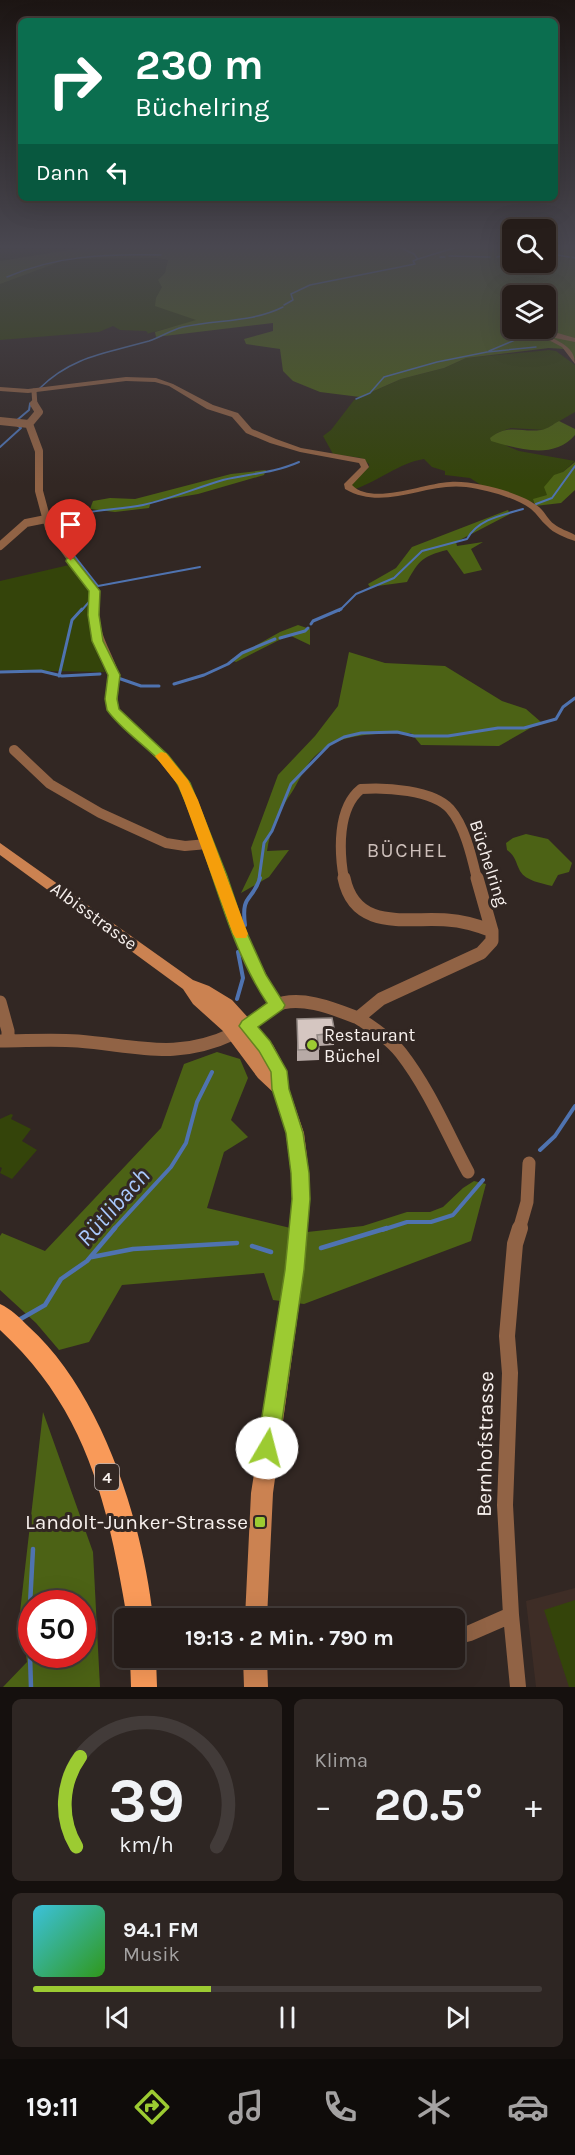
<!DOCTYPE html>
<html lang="de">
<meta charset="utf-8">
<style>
body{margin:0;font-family:Karla,sans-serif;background:#2e2623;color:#f1f3f6;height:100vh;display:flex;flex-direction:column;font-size:22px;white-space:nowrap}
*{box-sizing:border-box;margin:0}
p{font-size:20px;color:#a4a2a2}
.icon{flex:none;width:33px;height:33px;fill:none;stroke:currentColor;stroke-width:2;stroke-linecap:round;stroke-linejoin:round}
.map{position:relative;height:1687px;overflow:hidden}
.details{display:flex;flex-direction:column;gap:12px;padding:12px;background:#15100e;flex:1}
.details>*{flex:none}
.top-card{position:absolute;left:18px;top:18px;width:540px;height:183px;border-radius:9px;box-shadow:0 6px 24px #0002,0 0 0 2px #423b39;background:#0b6e4f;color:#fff;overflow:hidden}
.buttons{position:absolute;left:502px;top:219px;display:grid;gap:12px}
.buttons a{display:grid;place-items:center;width:54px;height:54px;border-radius:9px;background:#261d1a;box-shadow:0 6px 24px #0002,0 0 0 2px #423b39;font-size:30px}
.speed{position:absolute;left:18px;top:1590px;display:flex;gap:12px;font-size:30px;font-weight:700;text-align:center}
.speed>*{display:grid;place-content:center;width:78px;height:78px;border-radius:50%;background:#261d1a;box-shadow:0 6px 24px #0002,0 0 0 2px #423b39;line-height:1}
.speed .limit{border:9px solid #d22;background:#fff;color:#111}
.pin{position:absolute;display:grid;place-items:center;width:51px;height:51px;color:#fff;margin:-62px -26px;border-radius:50% 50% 50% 0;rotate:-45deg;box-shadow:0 0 6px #0007}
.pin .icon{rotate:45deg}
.me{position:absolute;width:66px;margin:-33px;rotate:8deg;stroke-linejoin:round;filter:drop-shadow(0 0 4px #0008)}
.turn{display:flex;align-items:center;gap:21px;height:126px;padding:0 18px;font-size:27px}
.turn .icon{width:78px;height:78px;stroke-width:2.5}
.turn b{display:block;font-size:42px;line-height:51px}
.then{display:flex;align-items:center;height:57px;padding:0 18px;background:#0003;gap:12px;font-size:22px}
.big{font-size:45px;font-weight:700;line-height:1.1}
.details .card{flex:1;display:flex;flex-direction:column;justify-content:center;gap:9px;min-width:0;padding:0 21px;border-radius:9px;background:#2e2623}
.details .dial{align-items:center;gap:0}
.dial svg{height:156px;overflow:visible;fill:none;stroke:#423b39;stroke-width:7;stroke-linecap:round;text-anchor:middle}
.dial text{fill:#f1f3f6;stroke:none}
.song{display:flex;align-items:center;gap:18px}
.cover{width:72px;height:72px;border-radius:9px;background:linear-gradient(135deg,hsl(190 70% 55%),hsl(110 70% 35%))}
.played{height:6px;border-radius:3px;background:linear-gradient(90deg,#9ccb32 35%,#423b39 35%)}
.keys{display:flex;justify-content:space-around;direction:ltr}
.heat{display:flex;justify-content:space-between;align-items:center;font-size:33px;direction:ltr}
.details .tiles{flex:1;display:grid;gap:12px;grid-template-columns:1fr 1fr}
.card:last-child{grid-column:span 2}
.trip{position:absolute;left:114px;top:1608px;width:351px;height:60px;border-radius:9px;background:#261d1a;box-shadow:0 6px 24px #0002,0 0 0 2px #423b39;font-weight:700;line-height:60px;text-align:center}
.tabs{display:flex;height:96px;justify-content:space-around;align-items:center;background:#0f0c0a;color:#a4a2a2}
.tabs .icon{width:42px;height:42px}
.tabs .current{color:#9ccb32}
.tabs b{font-size:27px;color:#f1f3f6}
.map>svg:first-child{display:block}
</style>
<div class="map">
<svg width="575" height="1687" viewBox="0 0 575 1687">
<rect width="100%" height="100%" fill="#322723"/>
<path fill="#3e2d26" d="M575 1588V1687H536L526 1601Z"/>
<path fill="#34440a" d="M0 248H159L174 253 163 307 199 320 146 334 148 333 146 331 120 330 113 326 99 332 0 340Z
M549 350 556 351 575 365V412L544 430 511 428 497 433 507 446 519 451 575 461 563 472 547 495 533 500 534 503 481 485 470 478 445 475V471L432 467 424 459C399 463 379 481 355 489L351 486 354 480 369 467V464L361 458 333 454 323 436 331 430 354 400 401 379 444 368 466 358Z
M69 565 92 592V642L105 672 0 670V581Z
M11 1114 13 1115 11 1119 31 1129 22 1141 37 1150 12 1179 0 1173 2 1168 0 1167V1119Z
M575 1600V1687H569L544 1610Z"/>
<path fill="#4c6215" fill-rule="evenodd" d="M82 248H513V262H546V248H575V360L565 349 549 348 466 358 444 368 401 379 360 397 320 392 293 381 283 371 280 349 246 344 244 339 273 331V323L156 337 155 332 196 320 155 306 156 298 162 287 158 280 165 273 168 260 158 258 67 259 0 284V261ZM513 296H546V328H513Z
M559 421 575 429V435C554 460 518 449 491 441L490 438C509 423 521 433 541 430 548 429 553 424 559 421Z
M575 462V490L561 503 535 506 533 499 547 495 544 487 554 475 563 472Z
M266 470 264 475 198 494 151 502 149 508 115 512 90 509 93 501 110 498 135 499 231 474Z
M508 510 510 514 456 542 457 546 483 542 471 549 482 570 464 574 447 550C423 556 419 560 407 582L370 587 368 584 396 568 412 547Z
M298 625 310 629V645L289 635 236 662 230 660 280 632Z
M349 652 385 663 445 666 502 701 526 709 541 722 499 746 421 745 411 733C378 734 340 731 314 757 305 766 299 781 292 792 279 811 270 829 267 851L289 850 269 877 241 893 254 866 251 848 278 775 315 736 338 706Z
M526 834 548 839 572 863 569 872 558 875 552 886C541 883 526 881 520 871 515 861 516 857 507 850L506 843 513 838Z
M217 1052 240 1059 248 1078 231 1120 248 1137 224 1152 207 1208 307 1232 363 1226 407 1212H430L443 1207 463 1188 474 1181 486 1184 471 1241 304 1304 273 1300 264 1273 122 1285 89 1342 59 1350 36 1323 0 1290V1236L2 1233 45 1251 161 1128 184 1064Z
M43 1412 93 1552 100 1687H3L27 1662 20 1612ZM32 1604H82V1654H32Z"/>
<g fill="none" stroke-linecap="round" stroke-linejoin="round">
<path stroke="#4f73b0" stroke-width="1.5" d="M401 248 414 254 417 258
M546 253 569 257
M449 256 490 257
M440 257H445
M497 257 513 253
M572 257 575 258
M7 277C58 255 107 254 161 255
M284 305 293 300 291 294 310 285 415 264 413 261 418 259 454 248
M489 351 515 340
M40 388C72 356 108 353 149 341 161 337 171 330 183 327 217 319 251 323 283 307
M356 399 370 393 384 377 437 362 487 352 536 347
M30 406V403"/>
<path stroke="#4f73b0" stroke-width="2" d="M16 421 29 410 30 404
M0 447 21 428 18 426
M536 504 552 498 575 466
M57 534 55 528C81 506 111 512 143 505 170 499 196 488 223 480 248 474 274 473 299 462
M61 539 98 586 200 567
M81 611 89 602 91 593
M339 611 356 594 394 578 422 551 467 539C478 519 503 515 523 509"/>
<path stroke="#4f73b0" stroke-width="3" d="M311 624 313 621 341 609
M280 638 305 631 308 628
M0 672 41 671 62 676 100 674
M59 676 72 620 82 609
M118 678 141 686H159
M174 684 204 675 228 664 242 653 275 639
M259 879 264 843 272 831 291 784 329 745 344 737 361 733 397 732 414 736H448L498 728H524L556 719 563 707 575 698"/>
<path stroke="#4f73b0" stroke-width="4" d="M245 925C241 893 252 903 260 878
M237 999 243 978 238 952
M540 1150 555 1136 575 1106
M113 1230 171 1167 186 1143 197 1102 212 1072
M382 1230 407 1222H431L453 1215 483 1180"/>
<path stroke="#4f73b0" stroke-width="4.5" d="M252 1246 271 1252
M321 1248 387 1228
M92 1257 133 1249 237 1243
M17 1321 45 1305 61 1279 87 1261 115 1228
M31 1687 29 1623 33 1549"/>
<path stroke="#916345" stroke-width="5" d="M34 391 35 406"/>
<path stroke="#916345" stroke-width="8" d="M0 421 29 424
M29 424 39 451V491L49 528 94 591V611
M29 424 39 412 34 404
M0 546 26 523 46 519"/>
<path stroke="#916345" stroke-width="10" d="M94 609C94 637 105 649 113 672 116 683 111 698 113 710L163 758 183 783 221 879
M14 750 50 784 100 813 166 843 185 846 207 844
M344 879C339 852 337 808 361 789 385 787 433 790 450 809 465 826 472 858 477 879"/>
<path stroke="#916345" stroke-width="13" d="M221 878C235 922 251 966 277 1005
M344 878C355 932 407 917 447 920 463 921 477 925 492 931
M477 878 492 931
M0 1002 8 1031V1041
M358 1018C374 1028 390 1039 401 1053 429 1089 447 1133 468 1172
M247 1026C256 1020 264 1011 274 1006 299 994 335 1009 358 1018L381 999 481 953 492 941V931
M0 1041C26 1041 52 1039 78 1041 139 1046 176 1061 235 1033
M519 1230 527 1202 529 1163"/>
<path stroke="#916345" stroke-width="16" d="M454 1637 470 1633 511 1615
M518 1687 511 1615 505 1505 510 1373 507 1336 515 1244 520 1228"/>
<path fill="#916345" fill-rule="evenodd" d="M554 332 575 338V342L550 337C563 343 575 349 575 364L562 347 541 336Z
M126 377 156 378 173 384 213 405 238 413 252 429 276 439 301 448 365 459 369 467 352 485C372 506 424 483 450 482 473 480 521 492 539 507 545 512 548 520 554 524 560 529 568 531 575 535V541C566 538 553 533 547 526 541 521 537 514 531 509 514 497 487 490 466 487 424 482 385 512 345 489L344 484 361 467 359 463 300 452 270 443 246 433 232 417 207 409 169 386 155 382 126 381 28 393 0 391V387L28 389Z"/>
<path fill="#cb8251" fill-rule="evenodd" d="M0 843 193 980 209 986 232 1000 273 1045 287 1071 289 1089 304 1133 309 1173 310 1199 304 1270 273 1493 267 1618H245L251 1493 286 1270 292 1199 291 1173 286 1133 274 1093 258 1078 223 1031 193 1004 183 989 0 855Z
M243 1658H267L268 1687H244Z"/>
<path fill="#f99a59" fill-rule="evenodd" d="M0 1304C11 1309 20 1318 29 1327 102 1393 143 1523 153 1618H127C108 1506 88 1411 0 1330Z
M130 1658H156L157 1687H131Z"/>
</g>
<path fill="#b7aaa6" d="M297 1019 335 1033 334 1045 319 1046V1060L297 1061Z"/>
<path fill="#d5c6c1" stroke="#958b87" stroke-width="1.5" d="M332 1018 335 1033 317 1035 319 1049 298 1050 297 1019Z"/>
<linearGradient id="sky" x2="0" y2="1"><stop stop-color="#1c1513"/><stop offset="0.51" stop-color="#494750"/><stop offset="1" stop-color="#494750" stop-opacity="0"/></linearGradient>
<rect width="575" height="484" fill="url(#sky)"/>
<path fill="#9ccb32" stroke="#658420" stroke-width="1.5" d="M67 558H74L100 591 99 615 103 641 120 675 117 699 119 709 168 755 190 783 227 876 243 924 266 975 285 1005 283 1009 258 1027 270 1041 287 1071 289 1089 303 1133 309 1173 310 1199 304 1270 278 1448 275 1456 267 1459 260 1456 257 1448 285 1270 292 1199 291 1173 286 1133 272 1089 271 1072 259 1051 239 1026 242 1021 267 1003C224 938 212 858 179 787 164 755 127 738 107 710L105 699 108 675 92 641 88 615 89 591 66 561Z"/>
<path fill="#f59e0b" d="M161 752 166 753 188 780 198 800 248 934 246 938H236L233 934 184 800 178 785 155 756Z"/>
<g fill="#9ccb32" stroke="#322723" stroke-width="2">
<circle cx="312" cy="1045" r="6"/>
<rect x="254" y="1516" width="12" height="12" rx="3"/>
</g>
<g text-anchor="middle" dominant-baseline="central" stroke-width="6" stroke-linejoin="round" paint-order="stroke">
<rect fill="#322723" stroke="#bdb4b1" stroke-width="1.5" x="95" y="1464" width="24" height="26" rx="4.5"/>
<g font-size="16" font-weight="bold" fill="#f8f1ee">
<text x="107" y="1477">4</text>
</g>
<g font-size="18" fill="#f8f1ee" stroke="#322723">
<text transform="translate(489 863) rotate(72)">Büchelring</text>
<text transform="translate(94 916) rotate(36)">Albisstrasse</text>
</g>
<g font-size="18" fill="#f8f1ee" stroke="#322723" text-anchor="start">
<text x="324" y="1035">Restaurant<tspan x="324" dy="21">Büchel</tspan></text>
</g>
<g font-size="20" letter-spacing="1.5" fill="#cdbfba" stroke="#322723">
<text x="407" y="850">BÜCHEL</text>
</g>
<g font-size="21" fill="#f8f1ee" stroke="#322723">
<text transform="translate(485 1444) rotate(-89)">Bernhofstrasse</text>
</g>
<g font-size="21" fill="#f8f1ee" stroke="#322723" text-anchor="end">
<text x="248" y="1522">Landolt-Junker-Strasse</text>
</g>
<g font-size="24" font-style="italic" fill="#a9c8fc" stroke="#322723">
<text transform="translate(113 1207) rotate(-48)">Rütlibach</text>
</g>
</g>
</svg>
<div class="buttons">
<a><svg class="icon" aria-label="search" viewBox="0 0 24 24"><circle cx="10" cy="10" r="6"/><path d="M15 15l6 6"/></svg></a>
<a><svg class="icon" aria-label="layers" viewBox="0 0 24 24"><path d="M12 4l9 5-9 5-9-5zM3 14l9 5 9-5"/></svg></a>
</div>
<div class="speed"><div class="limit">50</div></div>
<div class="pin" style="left:71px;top:561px;background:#d93025"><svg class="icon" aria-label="arrive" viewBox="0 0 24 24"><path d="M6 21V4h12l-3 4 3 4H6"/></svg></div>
<svg class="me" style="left:267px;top:1448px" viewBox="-20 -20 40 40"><circle r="19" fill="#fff"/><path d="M0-13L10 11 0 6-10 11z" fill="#9ccb32"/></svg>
<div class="trip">19:13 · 2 Min. · 790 m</div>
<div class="top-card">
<div class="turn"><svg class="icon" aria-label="right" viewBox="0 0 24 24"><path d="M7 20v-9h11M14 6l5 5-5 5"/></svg><div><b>230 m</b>Büchelring</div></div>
<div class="then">Dann<svg class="icon" aria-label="left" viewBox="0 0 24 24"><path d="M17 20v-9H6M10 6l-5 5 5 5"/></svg></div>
</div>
</div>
<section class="details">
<div class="tiles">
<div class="card dial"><svg viewBox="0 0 100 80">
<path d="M14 69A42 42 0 1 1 86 69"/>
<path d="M14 69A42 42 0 0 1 16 23" stroke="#9ccb32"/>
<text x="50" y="56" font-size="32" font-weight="700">39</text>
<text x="50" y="72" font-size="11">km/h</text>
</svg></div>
<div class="card"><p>Klima</p>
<div class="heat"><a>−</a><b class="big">20.5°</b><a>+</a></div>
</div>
<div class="card">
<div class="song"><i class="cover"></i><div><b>94.1 FM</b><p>Musik</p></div></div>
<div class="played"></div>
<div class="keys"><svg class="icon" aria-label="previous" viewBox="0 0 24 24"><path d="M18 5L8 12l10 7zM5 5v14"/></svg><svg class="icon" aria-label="pause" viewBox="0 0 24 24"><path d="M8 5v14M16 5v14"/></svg><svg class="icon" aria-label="next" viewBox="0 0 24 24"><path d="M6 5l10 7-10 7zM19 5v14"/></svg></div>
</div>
</div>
</section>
<nav class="tabs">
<b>19:11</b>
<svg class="icon current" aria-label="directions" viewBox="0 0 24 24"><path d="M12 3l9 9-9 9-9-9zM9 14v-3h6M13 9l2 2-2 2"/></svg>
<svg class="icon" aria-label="music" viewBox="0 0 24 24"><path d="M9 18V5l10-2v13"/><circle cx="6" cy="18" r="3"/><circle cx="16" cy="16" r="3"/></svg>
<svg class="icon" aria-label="phone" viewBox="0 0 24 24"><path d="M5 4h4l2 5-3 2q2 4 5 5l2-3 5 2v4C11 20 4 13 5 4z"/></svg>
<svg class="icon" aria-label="climate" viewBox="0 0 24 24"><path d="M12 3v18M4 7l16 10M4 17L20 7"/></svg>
<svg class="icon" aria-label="car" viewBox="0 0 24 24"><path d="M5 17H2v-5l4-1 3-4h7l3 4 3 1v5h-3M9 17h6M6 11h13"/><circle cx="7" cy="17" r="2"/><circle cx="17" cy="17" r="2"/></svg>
</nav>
